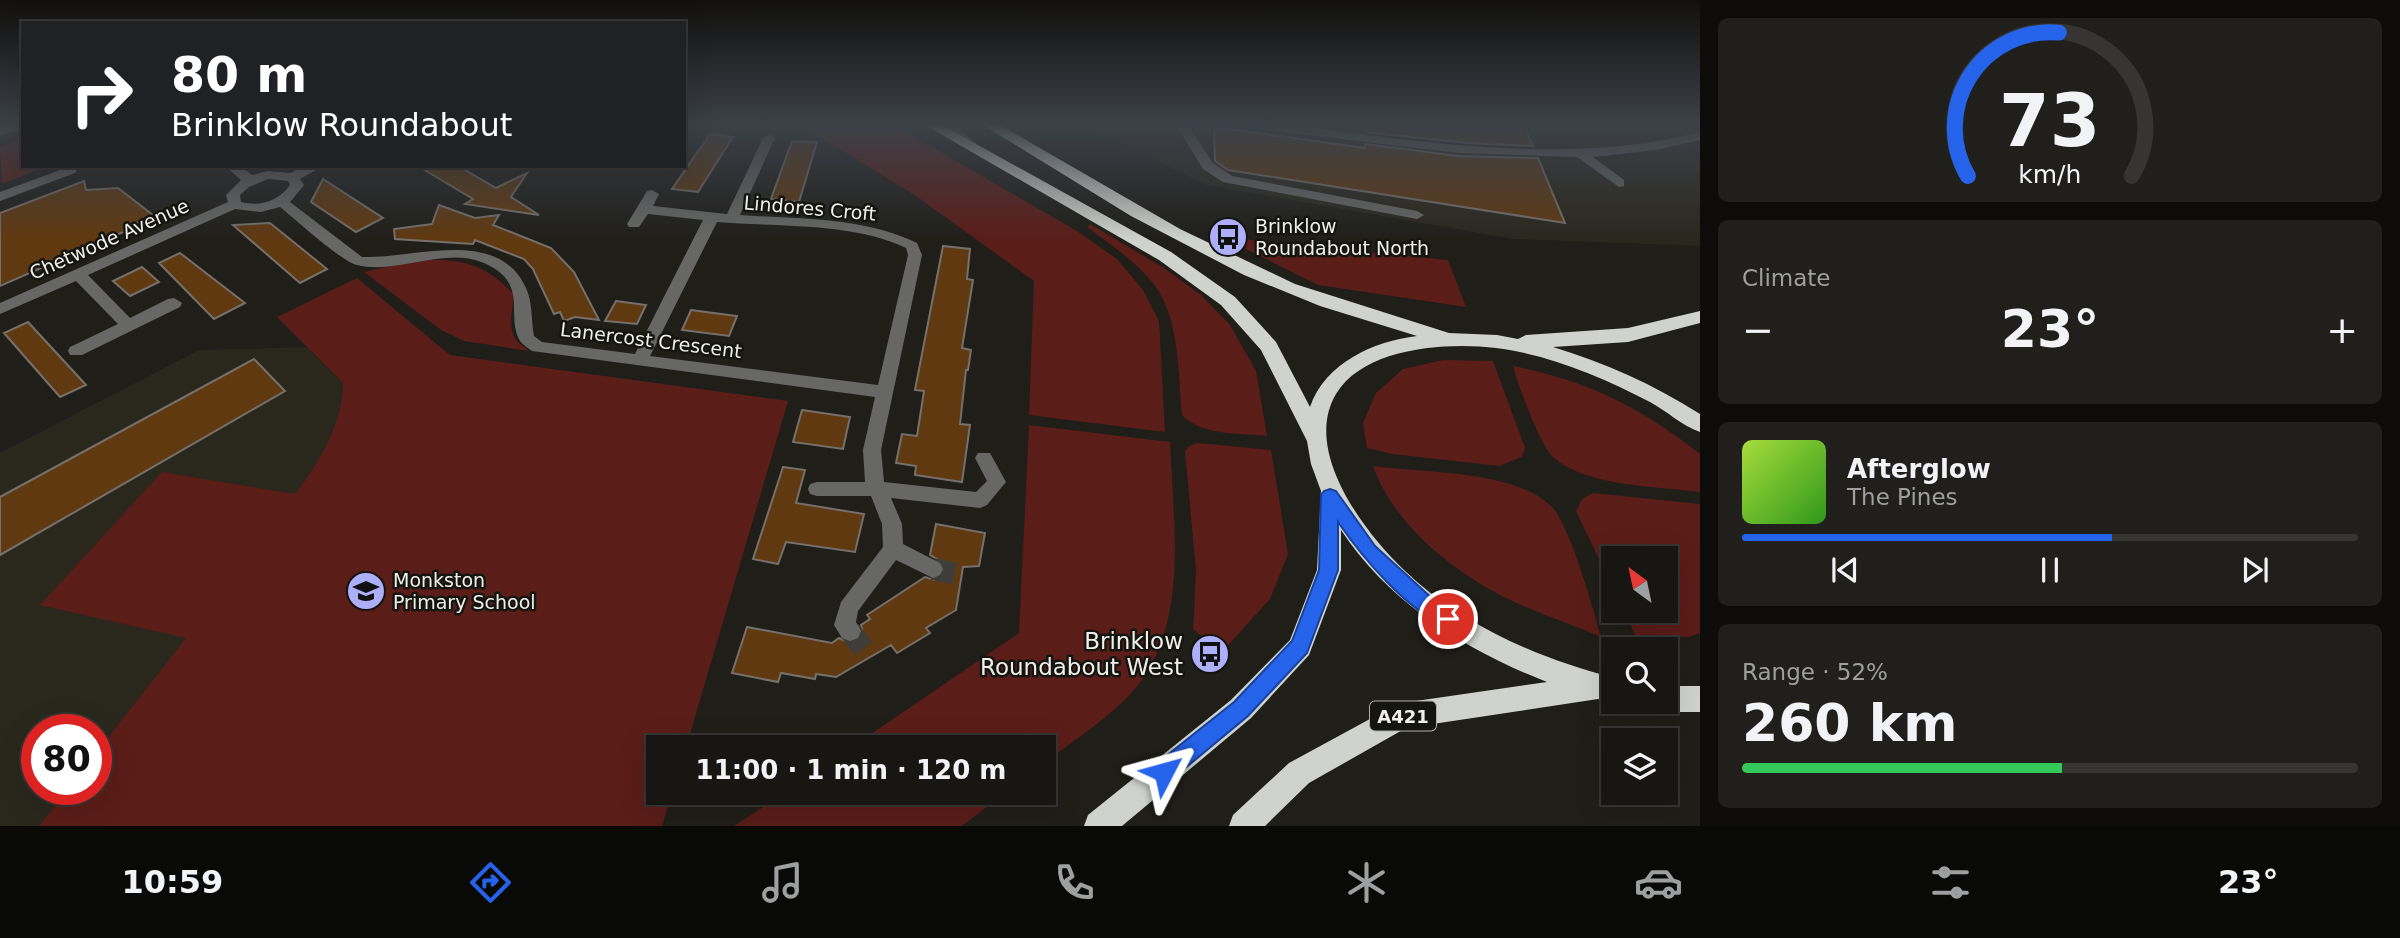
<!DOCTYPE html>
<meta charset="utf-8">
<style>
body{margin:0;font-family:"DejaVu Sans",sans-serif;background:#201f1c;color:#f1f3f6;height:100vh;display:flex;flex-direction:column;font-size:26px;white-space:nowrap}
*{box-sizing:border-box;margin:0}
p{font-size:23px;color:#9e9fa0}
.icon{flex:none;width:38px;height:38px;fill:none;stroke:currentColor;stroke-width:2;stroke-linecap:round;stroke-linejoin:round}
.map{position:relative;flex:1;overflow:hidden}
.sheet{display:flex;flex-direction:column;gap:18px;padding:18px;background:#0d0c0a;width:700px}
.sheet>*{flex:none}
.guide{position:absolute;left:21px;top:21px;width:665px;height:147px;border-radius:0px;box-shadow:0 7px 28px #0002,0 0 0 2px #363533;background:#202124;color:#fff;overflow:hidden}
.needle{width:46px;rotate:327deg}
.fabs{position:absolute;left:1601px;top:546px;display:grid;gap:14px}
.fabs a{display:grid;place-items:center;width:77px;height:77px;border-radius:0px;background:#171613;box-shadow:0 7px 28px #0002,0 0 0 2px #363533;font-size:35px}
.speed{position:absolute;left:21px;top:714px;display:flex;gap:14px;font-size:35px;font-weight:700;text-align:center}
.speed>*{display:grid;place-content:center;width:91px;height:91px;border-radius:50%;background:#171613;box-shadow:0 7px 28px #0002,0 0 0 2px #363533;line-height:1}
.speed .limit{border:10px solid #d22;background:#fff;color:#111}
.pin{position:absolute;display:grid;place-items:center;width:60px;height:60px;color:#fff;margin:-30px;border:4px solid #fff;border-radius:50%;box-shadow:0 2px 7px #0007}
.me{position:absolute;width:77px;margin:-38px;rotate:51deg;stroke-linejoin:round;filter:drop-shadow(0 0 5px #0008)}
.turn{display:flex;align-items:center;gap:24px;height:147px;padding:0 35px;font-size:32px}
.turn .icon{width:91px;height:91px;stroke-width:2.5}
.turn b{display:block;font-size:49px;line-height:60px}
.big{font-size:52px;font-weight:600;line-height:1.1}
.sheet .widget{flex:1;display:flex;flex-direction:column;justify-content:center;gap:10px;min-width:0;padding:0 24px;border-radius:10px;background:#201f1c}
.sheet .dial{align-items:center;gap:0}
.dial svg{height:182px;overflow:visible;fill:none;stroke:#363533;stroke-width:7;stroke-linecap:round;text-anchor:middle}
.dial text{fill:#f1f3f6;stroke:none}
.song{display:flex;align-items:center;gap:21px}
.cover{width:84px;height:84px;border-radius:10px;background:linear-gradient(135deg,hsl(80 70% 55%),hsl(110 70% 35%))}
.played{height:7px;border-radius:4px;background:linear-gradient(90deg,#2563eb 60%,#363533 60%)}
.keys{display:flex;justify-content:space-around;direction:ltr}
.heat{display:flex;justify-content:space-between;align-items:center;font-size:38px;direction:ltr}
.charge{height:10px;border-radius:5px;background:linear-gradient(90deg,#34c759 52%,#363533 0)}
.trip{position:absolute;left:646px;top:735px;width:410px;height:70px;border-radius:0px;background:#171613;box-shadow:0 7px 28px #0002,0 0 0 2px #363533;font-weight:600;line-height:70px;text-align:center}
.menu{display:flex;height:112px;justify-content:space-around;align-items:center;background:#090908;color:#9e9fa0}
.menu .icon{width:49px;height:49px}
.menu .selected{color:#2563eb}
.menu b{font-size:32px;color:#f1f3f6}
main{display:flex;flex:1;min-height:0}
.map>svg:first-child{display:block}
</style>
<main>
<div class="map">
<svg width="1700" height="826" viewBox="0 0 1700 826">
<rect width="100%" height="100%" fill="#1f1e19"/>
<path fill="#2a271d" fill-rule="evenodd" d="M1085 125H1700V246L1513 239 1206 185Z
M426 337 450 355 788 401 686 747H658V793H672L662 826H0V453L199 350 306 347 343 383ZM37 730H96V789H37Z"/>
<path fill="#5b1d18" d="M801 125H894L1077 231 1117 259 1143 290 1159 321 1165 432 1029 415 1034 281 916 196Z
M23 138V166H47L2 184 0 147Z
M1090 224 1164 268 1201 295 1230 325 1256 371 1267 436C1239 433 1202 436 1182 415 1178 374 1180 317 1153 283 1135 261 1110 244 1087 227Z
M1241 239 1448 260 1466 307 1318 285 1234 243Z
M415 260C456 259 484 261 513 294 513 321 503 335 530 351L464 341 441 330 364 272Z
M357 278 450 355 788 401 686 747H658V793H672L662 826H39L68 789H96V753L186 638 40 605 162 472 295 494C318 466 344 420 343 383L277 317Z
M1443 360 1493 361 1525 448 1522 457 1499 466 1393 454 1367 448 1363 423 1376 393 1403 369Z
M1513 366C1588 381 1640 407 1700 454V492C1657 486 1583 487 1551 455 1539 441 1518 385 1513 366Z
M1029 425 1170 442C1173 516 1188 612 1144 677 1121 711 1075 739 1043 764V747H852L1019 633Z
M1198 443 1271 450 1288 554 1270 599 1222 652 1193 629 1196 571 1185 451 1189 446Z
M1373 466C1424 473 1516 470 1552 507 1569 524 1594 610 1601 637 1568 623 1533 612 1502 596 1449 568 1394 524 1373 466Z
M1593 493 1700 504V633L1689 637 1635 635 1625 611H1666V558H1614L1613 588 1576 511 1582 499Z
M785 793H1005L962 826H734Z"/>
<path fill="#603911" stroke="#75706c" stroke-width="2" d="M1366 125H1524L1533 146 1468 143 1373 133 1366 132Z
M1214 127 1365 148V144L1458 156 1538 158 1565 223 1228 170 1215 161Z
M710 134 733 137 698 192 672 189Z
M792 141 817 142 799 202 771 199Z
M418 166H458L496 188 527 173 511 197 539 215 465 204 473 199Z
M323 179 383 218 356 232 311 202Z
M84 181 86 190 118 188 153 215 126 229 128 230 0 286V213Z
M439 205 475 218 499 215 493 225 551 248 574 272 599 320 575 317 564 321 560 312 554 314 533 269 524 259 475 240 473 244 395 239 394 229 432 224Z
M270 223 327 269 300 283 233 225Z
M943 246 970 249 967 279 973 280 962 348 971 350 968 370H966L960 424 970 425 962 482 915 475 916 466 896 463 902 434 917 436 924 391 915 390Z
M180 253 245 303 214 319 159 263Z
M142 267 159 282 130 296 113 281Z
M616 301 646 305 637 324 605 321Z
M691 310 737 316 729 336 682 330Z
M28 322 86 385 60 397 4 333Z
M254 359 285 391 0 555V497Z
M802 410 850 417 843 449 793 442Z
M783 467 805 470 796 503 864 514 855 552 786 542 778 564 753 559Z
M936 524 985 533 979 566 963 567 956 610 926 628 930 633 897 653 891 645 836 677 816 674 815 679 781 673 778 682 732 673 747 627 832 643 839 638 849 643 859 640 863 632 861 625 870 619 867 615 925 577 934 580 942 576 945 570 942 562 930 555Z"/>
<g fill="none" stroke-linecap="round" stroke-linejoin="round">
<path stroke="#3e3d39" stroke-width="22" stroke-dasharray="22 11" stroke-linecap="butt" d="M933 569 962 575
M850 631 870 657"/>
<path fill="#676866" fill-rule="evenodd" d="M8 125H23V128L0 136V128Z
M944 125H957L979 147 973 151 968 150Z
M1176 125H1188L1213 163 1232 176 1417 211 1424 215 1417 219 1223 182 1203 169Z
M1252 125C1298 123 1345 133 1390 138 1494 150 1598 158 1700 132V140L1656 150 1593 157 1624 180V186L1619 187 1577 157 1458 153 1258 129Z
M769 134 775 138 740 215C798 219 864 217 917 243L922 255 881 450 884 482 976 492 987 481 975 458 978 453H990L1006 482 987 505 980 508 891 498 902 524 903 544 940 563 943 569 940 575 933 578 896 560 858 611 856 622 861 631 858 638 850 641 842 638 834 625 841 602 883 547 882 524 871 496H817L810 494 808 489 810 484 817 482H865L863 450 875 397 532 351C528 348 523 345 520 341 505 315 530 283 484 263 445 246 398 275 357 265 342 262 295 219 280 207L261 212 235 209 88 275 130 318 168 299 174 298 182 303 180 307 82 355H70L68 351 70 347 118 324 76 281 0 314V303L228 202 226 195 241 180 225 166H240L252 175 268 171 290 173 305 166H323L300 179 304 185 290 202 362 257C413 259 498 226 526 288 533 303 531 321 534 336L542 342 635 354 703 220 648 214 639 227H629L627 224 647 191 652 190 659 194 653 206 727 214 763 138ZM268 179 288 181 290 185C279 201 260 207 241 202L240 195 249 187ZM717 222C774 227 853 222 906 248L908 255 878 385 650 356Z
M71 166 77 170 75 173 0 201V192Z"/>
<path fill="#d0d3cd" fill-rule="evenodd" d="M925 125H942L1171 252 1235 297 1276 342 1310 407C1325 363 1374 341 1417 336L1320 306 1244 275 1131 216 983 125H1000L1180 229 1295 284 1449 333 1497 335 1518 339 1526 335 1628 328 1700 311V323L1628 342 1553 347C1605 363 1653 384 1700 414V432C1682 426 1667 411 1650 402 1602 377 1551 355 1496 348 1448 342 1364 347 1336 394 1302 451 1365 533 1404 570 1461 625 1538 658 1614 678V702H1619L1614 704 1598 699 1406 728 1309 783 1265 826H1229L1233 815 1289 763 1392 707 1402 703 1547 682C1467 651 1389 603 1341 530V570L1309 655 1251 718 1122 826H1084L1088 815 1231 700 1290 640 1317 570 1321 491 1311 464 1307 441 1261 350 1221 305 1159 260Z
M1666 686H1700V712H1666L1656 708 1654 702H1666Z"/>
</g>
<linearGradient id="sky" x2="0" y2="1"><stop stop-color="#11100e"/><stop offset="0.52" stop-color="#3c4149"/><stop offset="1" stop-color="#3c4149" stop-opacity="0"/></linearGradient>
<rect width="1700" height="240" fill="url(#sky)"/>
<path fill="#2563eb" stroke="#184099" stroke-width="2" d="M1330 489 1336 491 1375 546 1435 601 1455 613 1458 619 1455 625 1448 627C1408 612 1362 557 1338 522V570L1307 653 1248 716 1172 779 1164 783 1156 779 1153 772 1156 764 1234 702 1292 641 1319 570 1321 495 1324 491Z"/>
<defs>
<symbol id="bus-disc" viewBox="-11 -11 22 22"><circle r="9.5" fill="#adaffb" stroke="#151510"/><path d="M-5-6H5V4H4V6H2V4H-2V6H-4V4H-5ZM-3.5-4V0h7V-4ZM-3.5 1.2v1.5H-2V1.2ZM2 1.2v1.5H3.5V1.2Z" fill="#111"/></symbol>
<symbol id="school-disc" viewBox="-11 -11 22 22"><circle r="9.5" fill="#adaffb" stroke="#151510"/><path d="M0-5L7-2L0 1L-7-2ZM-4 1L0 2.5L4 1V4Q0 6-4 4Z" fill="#111"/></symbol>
</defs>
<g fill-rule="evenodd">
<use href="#bus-disc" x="1206" y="215" width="44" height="44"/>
<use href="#school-disc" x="344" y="569" width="44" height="44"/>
<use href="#bus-disc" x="1188" y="632" width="44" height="44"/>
</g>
<g text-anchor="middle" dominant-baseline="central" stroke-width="5" stroke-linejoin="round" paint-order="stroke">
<rect fill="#151510" stroke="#aeaeaa" stroke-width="2" x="1370" y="701.5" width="66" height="29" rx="5"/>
<g font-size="18" font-weight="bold" fill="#f0efec">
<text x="1403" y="716">A421</text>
</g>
<g font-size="19" fill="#f0efec" stroke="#151510">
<text transform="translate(810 208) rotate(5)">Lindores Croft</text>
<text transform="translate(109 239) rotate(-24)">Chetwode Avenue</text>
<text transform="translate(651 340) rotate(7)">Lanercost Crescent</text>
</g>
<g font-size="19" fill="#f0efec" stroke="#151510" text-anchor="start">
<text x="1255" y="226">Brinklow<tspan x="1255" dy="22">Roundabout North</tspan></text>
<text x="393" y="580">Monkston<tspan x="393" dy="22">Primary School</tspan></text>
</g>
<g font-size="23" fill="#f0efec" stroke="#151510" text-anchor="end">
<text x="1183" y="641">Brinklow<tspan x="1183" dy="26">Roundabout West</tspan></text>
</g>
</g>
</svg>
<div class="fabs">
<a><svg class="needle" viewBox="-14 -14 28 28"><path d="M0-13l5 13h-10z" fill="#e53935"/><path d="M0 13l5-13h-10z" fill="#9e9fa0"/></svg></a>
<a><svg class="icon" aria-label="search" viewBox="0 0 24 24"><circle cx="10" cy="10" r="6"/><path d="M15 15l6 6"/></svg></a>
<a><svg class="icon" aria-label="layers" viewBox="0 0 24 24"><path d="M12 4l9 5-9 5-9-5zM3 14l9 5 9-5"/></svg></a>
</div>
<div class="speed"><div class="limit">80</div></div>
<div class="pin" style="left:1448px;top:619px;background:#d93025"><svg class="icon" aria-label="arrive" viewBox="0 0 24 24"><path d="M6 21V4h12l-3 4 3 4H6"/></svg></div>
<svg class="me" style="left:1164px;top:772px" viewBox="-20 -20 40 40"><path d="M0-17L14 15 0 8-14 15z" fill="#2563eb" stroke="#fff" stroke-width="4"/></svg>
<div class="trip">11:00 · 1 min · 120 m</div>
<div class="guide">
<div class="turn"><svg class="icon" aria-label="right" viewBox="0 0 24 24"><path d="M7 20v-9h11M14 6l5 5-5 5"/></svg><div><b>80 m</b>Brinklow Roundabout</div></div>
</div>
</div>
<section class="sheet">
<div class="widget dial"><svg viewBox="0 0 100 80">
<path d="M14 69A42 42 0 1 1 86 69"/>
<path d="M14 69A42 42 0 0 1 54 6" stroke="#2563eb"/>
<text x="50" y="56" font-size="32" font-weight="700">73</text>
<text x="50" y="72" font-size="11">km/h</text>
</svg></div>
<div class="widget"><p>Climate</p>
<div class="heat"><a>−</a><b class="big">23°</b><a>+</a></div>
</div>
<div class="widget">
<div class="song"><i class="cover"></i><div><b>Afterglow</b><p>The Pines</p></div></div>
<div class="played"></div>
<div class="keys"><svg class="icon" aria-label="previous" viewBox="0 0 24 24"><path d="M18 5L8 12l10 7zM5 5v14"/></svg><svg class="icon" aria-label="pause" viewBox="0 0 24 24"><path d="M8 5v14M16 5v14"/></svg><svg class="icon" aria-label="next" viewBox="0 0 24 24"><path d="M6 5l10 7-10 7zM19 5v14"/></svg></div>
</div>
<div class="widget"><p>Range · 52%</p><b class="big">260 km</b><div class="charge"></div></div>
</section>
</main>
<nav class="menu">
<b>10:59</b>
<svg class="icon selected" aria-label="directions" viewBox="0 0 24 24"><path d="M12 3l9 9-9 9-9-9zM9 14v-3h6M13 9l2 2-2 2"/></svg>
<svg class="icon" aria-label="music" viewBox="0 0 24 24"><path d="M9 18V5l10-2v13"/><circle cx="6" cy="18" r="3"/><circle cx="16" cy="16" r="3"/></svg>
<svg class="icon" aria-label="phone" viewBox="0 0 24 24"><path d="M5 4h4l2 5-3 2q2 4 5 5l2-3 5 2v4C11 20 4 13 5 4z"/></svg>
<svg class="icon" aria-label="climate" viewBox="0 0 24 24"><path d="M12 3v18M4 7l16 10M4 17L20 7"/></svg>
<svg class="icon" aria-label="car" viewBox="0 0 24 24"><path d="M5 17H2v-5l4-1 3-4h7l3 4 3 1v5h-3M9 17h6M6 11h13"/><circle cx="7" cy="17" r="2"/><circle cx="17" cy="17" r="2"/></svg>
<svg class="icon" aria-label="filters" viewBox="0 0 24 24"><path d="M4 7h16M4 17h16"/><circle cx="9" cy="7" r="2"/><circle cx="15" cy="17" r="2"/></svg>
<b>23°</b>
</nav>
